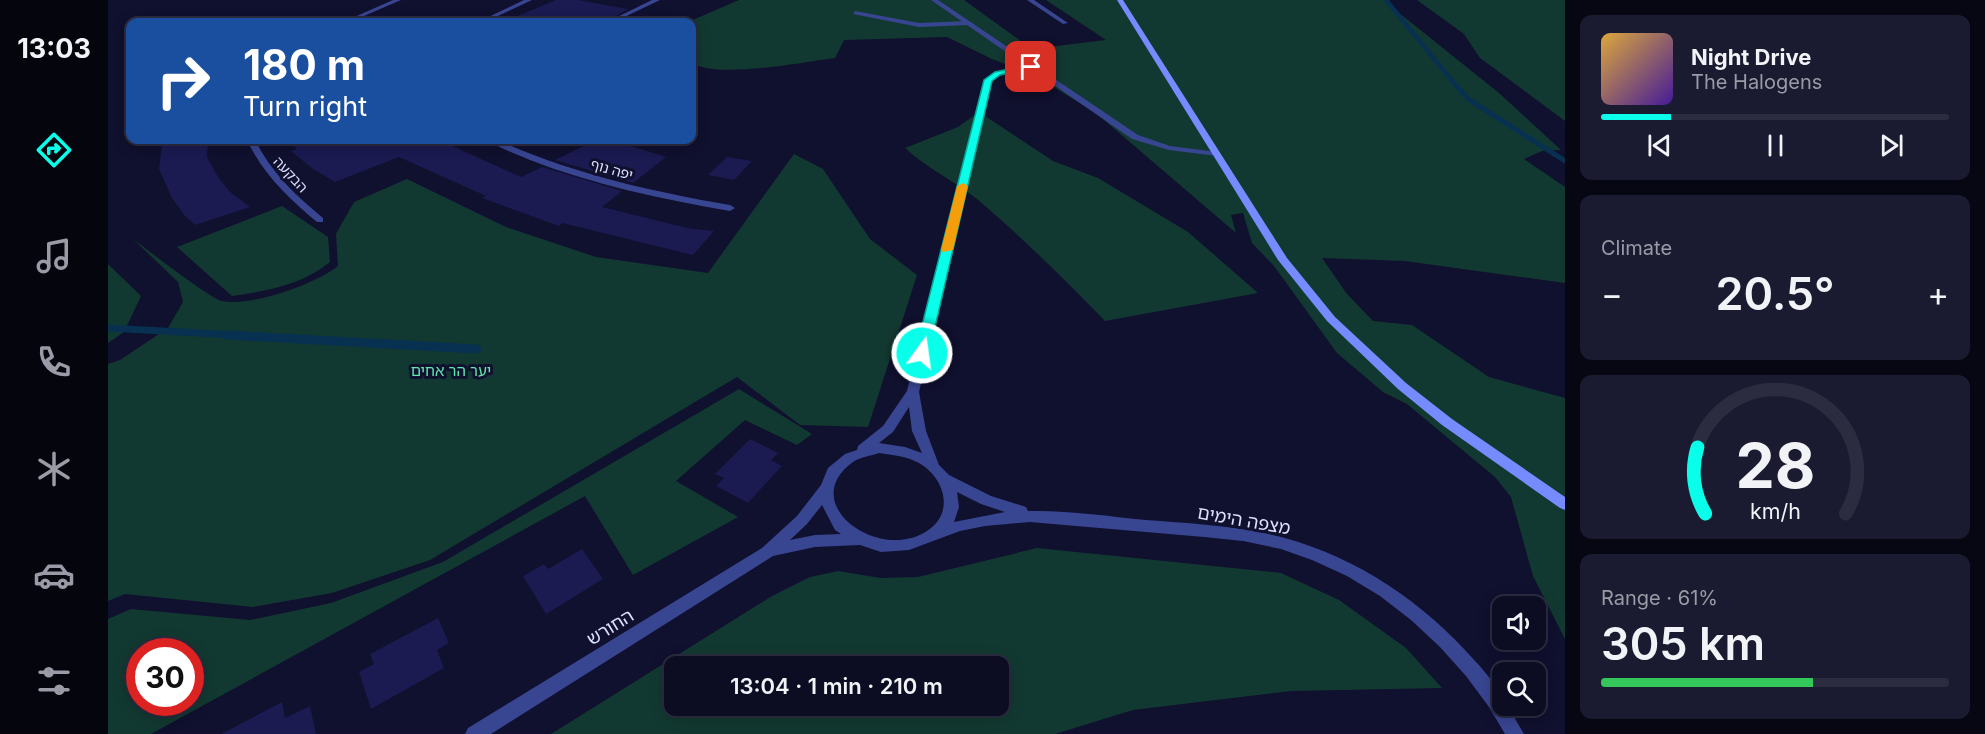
<!DOCTYPE html>
<meta charset="utf-8">
<style>
body{margin:0;font-family:Inter,"Noto Sans Hebrew",sans-serif;background:#1a1a30;color:#f1f3f6;height:100vh;display:flex;flex-direction:column;font-size:22px;white-space:nowrap}
*{box-sizing:border-box;margin:0}
p{font-size:20px;color:#9a9ba6}
.icon{flex:none;width:33px;height:33px;fill:none;stroke:currentColor;stroke-width:2;stroke-linecap:round;stroke-linejoin:round}
.map{position:relative;flex:1;overflow:hidden}
.side{display:flex;flex-direction:column;gap:15px;padding:15px;background:#070713;width:420px}
.side>*{flex:none}
.guide{position:absolute;left:18px;top:18px;width:570px;height:126px;border-radius:12px;box-shadow:0 3px 15px #0003,0 0 0 2px #2c2c41;background:#1a4fa0;color:#fff;overflow:hidden}
.buttons{position:absolute;left:1384px;top:596px;display:grid;gap:12px}
.buttons a{display:grid;place-items:center;width:54px;height:54px;border-radius:12px;background:#0c0c23;box-shadow:0 3px 15px #0003,0 0 0 2px #2c2c41;font-size:30px}
.speed{position:absolute;left:18px;top:638px;display:flex;gap:12px;font-size:30px;font-weight:700;text-align:center}
.speed>*{display:grid;place-content:center;width:78px;height:78px;border-radius:50%;background:#0c0c23;box-shadow:0 3px 15px #0003,0 0 0 2px #2c2c41;line-height:1}
.speed .limit{border:9px solid #d22;background:#fff;color:#111}
.pin{position:absolute;display:grid;place-items:center;width:51px;height:51px;color:#fff;margin:-26px;border-radius:12px;box-shadow:0 3px 9px #0006}
.me{position:absolute;width:66px;margin:-33px;rotate:14deg;stroke-linejoin:round;filter:drop-shadow(0 0 4px #0008)}
.turn{display:flex;align-items:center;gap:21px;height:126px;padding:0 18px;font-size:27px}
.turn .icon{width:78px;height:78px;stroke-width:2.5}
.turn b{display:block;font-size:42px;line-height:51px}
.big{font-size:45px;font-weight:600;line-height:1.1}
.side .card{flex:1;display:flex;flex-direction:column;justify-content:center;gap:9px;min-width:0;padding:0 21px;border-radius:12px;background:#1a1a30}
.side .dial{align-items:center;gap:0}
.dial svg{height:156px;overflow:visible;fill:none;stroke:#2c2c41;stroke-width:7;stroke-linecap:round;text-anchor:middle}
.dial text{fill:#f1f3f6;stroke:none}
.song{display:flex;align-items:center;gap:18px}
.cover{width:72px;height:72px;border-radius:9px;background:linear-gradient(135deg,hsl(40 70% 55%),hsl(260 70% 35%))}
.played{height:6px;border-radius:3px;background:linear-gradient(90deg,#0affea 20%,#2c2c41 20%)}
.keys{display:flex;justify-content:space-around;direction:ltr}
.heat{display:flex;justify-content:space-between;align-items:center;font-size:33px;direction:ltr}
.charge{height:9px;border-radius:4px;background:linear-gradient(90deg,#34c759 61%,#2c2c41 0)}
.trip{position:absolute;left:556px;top:656px;width:345px;height:60px;border-radius:12px;background:#0c0c23;box-shadow:0 3px 15px #0003,0 0 0 2px #2c2c41;font-weight:600;line-height:60px;text-align:center}
main{display:flex;flex:1;min-height:0}
.tabs{display:flex;flex-direction:column;width:108px;justify-content:space-around;align-items:center;background:#05050e;color:#9a9ba6}
.tabs .icon{width:42px;height:42px}
.tabs .selected{color:#0affea}
.tabs b{font-size:27px;color:#f1f3f6}
.map>svg:first-child{display:block}
</style>
<main>
<nav class="tabs">
<b>13:03</b>
<svg class="icon selected" aria-label="directions" viewBox="0 0 24 24"><path d="M12 3l9 9-9 9-9-9zM9 14v-3h6M13 9l2 2-2 2"/></svg>
<svg class="icon" aria-label="music" viewBox="0 0 24 24"><path d="M9 18V5l10-2v13"/><circle cx="6" cy="18" r="3"/><circle cx="16" cy="16" r="3"/></svg>
<svg class="icon" aria-label="phone" viewBox="0 0 24 24"><path d="M5 4h4l2 5-3 2q2 4 5 5l2-3 5 2v4C11 20 4 13 5 4z"/></svg>
<svg class="icon" aria-label="climate" viewBox="0 0 24 24"><path d="M12 3v18M4 7l16 10M4 17L20 7"/></svg>
<svg class="icon" aria-label="car" viewBox="0 0 24 24"><path d="M5 17H2v-5l4-1 3-4h7l3 4 3 1v5h-3M9 17h6M6 11h13"/><circle cx="7" cy="17" r="2"/><circle cx="17" cy="17" r="2"/></svg>
<svg class="icon" aria-label="filters" viewBox="0 0 24 24"><path d="M4 7h16M4 17h16"/><circle cx="9" cy="7" r="2"/><circle cx="15" cy="17" r="2"/></svg>
</nav>
<div class="map">
<svg width="1457" height="734" viewBox="0 0 1457 734">
<rect width="100%" height="100%" fill="#10102f"/>
<path fill="#123931" fill-rule="evenodd" d="M631 0H856L924 49 998 40 938 0H1275L1391 93 1453 150 1434 151 1416 159 1457 187V283L1297 261 1214 258 1239 294 1265 321 1304 325 1381 377 1457 398V639L1425 576 1403 497 1387 477 1299 404 1275 392 1229 353 1166 266 1144 243 1135 213 1123 215 1128 233 989 114 928 76 884 59 839 37 736 40 727 58C695 62 610 79 584 63V22H580Z
M1309 0H1457V121L1372 58 1356 34Z
M871 112 945 161 990 178 1080 232 1150 293 997 321C956 279 914 237 869 199 846 181 819 168 797 148L850 127Z
M686 154 715 169 762 239 809 275 760 427 692 425 629 377 322 560 224 593 145 607 17 594 0 601V364L12 360 60 328 75 302 70 282 24 238C37 248 104 300 114 301 144 307 207 284 230 266L228 234 246 202 299 179 398 227 488 257 600 273Z
M174 206 220 237 222 262C194 285 159 291 124 296L69 247Z
M0 264 33 296 16 332 0 343Z
M631 389 704 434 689 445 637 420 568 481 630 517 525 575 477 496 43 734H0V619L23 609 142 620 223 603 335 562ZM32 651H82V702H32Z
M929 548 1173 573 1231 600 1298 648 1334 688 1183 691 1025 710 947 734H443L664 596 702 577 730 571 773 578 810 577ZM567 666H891V705H567Z"/>
<g fill="none" stroke-linecap="round" stroke-linejoin="round">
<path stroke="#073051" stroke-width="4.5" d="M1278 0 1350 88"/>
<path stroke="#073051" stroke-width="5" d="M1349 86 1360 99 1457 161"/>
<path stroke="#073051" stroke-width="7" d="M0 328 145 336"/>
<path stroke="#073051" stroke-width="9" d="M119 335 369 349"/>
</g>
<path fill="#1b1a51" d="M448 0H470L520 9 497 22H395Z
M80 140H100L99 157 110 177 122 192 142 207 87 225 76 215 64 198 51 169 54 145Z
M178 140H331L413 177 434 167 514 191 494 207 579 228 606 231 585 255 454 223 451 226 374 198 378 196 291 157 227 182 205 169 183 151 189 149Z
M488 140H503L558 157 525 183 447 160Z
M619 157 644 161 626 180 600 175Z
M642 439 670 453 663 460 674 466 640 503 608 486 616 478 607 474Z
M474 549 495 579 438 614 415 576 436 564 440 569Z
M330 618 341 643 329 650 336 668 263 709 251 672 266 664 262 654Z
M174 702 177 718 202 706 208 734H113Z"/>
<g fill="none" stroke-linecap="round" stroke-linejoin="round">
<path fill="#384591" fill-rule="evenodd" d="M747 11 811 23 861 21 864 23 861 25 811 27 745 14Z"/>
<path fill="#384591" fill-rule="evenodd" d="M285 0H293L242 22H235Z
M416 0H424L377 22H370Z
M544 0H552L506 22H499Z
M919 0H926L960 23 955 24Z
M923 65 925 66V68L891 76 883 82 811 392 818 431 831 465 841 475 883 496 918 507 920 511C959 510 999 516 1038 520 1077 523 1117 525 1156 533 1233 549 1303 592 1357 650 1368 662 1395 689 1395 705H1399L1416 734H1397L1381 707 1358 676 1332 647 1303 620 1272 596 1239 576 1204 560 1173 549 1135 541 1096 537 922 522 877 526 852 531 801 550 773 552 752 545 707 547 665 556 383 734H357L360 728 654 548 689 516 713 485 720 468 737 454 749 450 750 446 775 426 799 391 876 81 887 73ZM801 407 804 431 814 453 797 447 771 443 785 432ZM771 453C785 455 798 456 811 463 837 478 847 513 819 531 770 563 688 503 745 462 752 457 763 456 771 453ZM849 492 873 504 897 512 846 522 851 507ZM714 505 727 530 733 534 707 535 682 540 699 524Z
M139 140H147C163 172 187 195 215 218V222H209C180 198 155 174 139 140Z
M381 140H390C465 174 542 191 622 205L627 208 622 211C554 199 486 185 422 160 409 154 392 149 381 140Z"/>
<path fill="#384591" fill-rule="evenodd" d="M823 0H830L1030 135 1062 146 1109 152 1113 154 1109 156 1061 150 1024 139Z"/>
<path fill="#758bff" fill-rule="evenodd" d="M1009 0H1015L1179 258 1227 317 1298 383 1344 419 1457 497V510L1452 508 1334 425 1290 389 1219 321 1170 260Z"/>
</g>
<path fill="#0affea" stroke="#06a698" stroke-width="1.5" d="M923 64 926 68 892 75 884 81 821 353 819 356H809L807 353 876 80 887 72Z"/>
<path fill="#f59e0b" d="M855 183 860 186 845 250 835 252 833 250 849 186Z"/>
<g text-anchor="middle" dominant-baseline="central" stroke-width="6" stroke-linejoin="round" paint-order="stroke">
<g font-size="14" fill="#dee0ff" stroke="#10102f">
<text transform="translate(504 169) rotate(16)">יפה נוף</text>
<text transform="translate(183 174) rotate(47)">הבקעה</text>
</g>
<g font-size="15" fill="#5feaad" stroke="#10102f">
<text x="343" y="370">יער הר אחים</text>
</g>
<g font-size="18" fill="#dee0ff" stroke="#10102f">
<text transform="translate(1136 520) rotate(10)">מצפה הימים</text>
<text transform="translate(502 627) rotate(-32)">החורש</text>
</g>
</g>
</svg>
<div class="buttons">
<a><svg class="icon" aria-label="sound" viewBox="0 0 24 24"><path d="M4 9h4l5-4v14l-5-4H4zM17 9q2 3 0 6"/></svg></a>
<a><svg class="icon" aria-label="search" viewBox="0 0 24 24"><circle cx="10" cy="10" r="6"/><path d="M15 15l6 6"/></svg></a>
</div>
<div class="speed"><div class="limit">30</div></div>
<div class="pin" style="left:923px;top:67px;background:#d93025"><svg class="icon" aria-label="arrive" viewBox="0 0 24 24"><path d="M6 21V4h12l-3 4 3 4H6"/></svg></div>
<svg class="me" style="left:814px;top:353px" viewBox="-20 -20 40 40"><circle r="17" fill="#0affea" stroke="#fff" stroke-width="3"/><path d="M0-11L8 9 0 5-8 9z" fill="#fff"/></svg>
<div class="trip">13:04 · 1 min · 210 m</div>
<div class="guide">
<div class="turn"><svg class="icon" aria-label="right" viewBox="0 0 24 24"><path d="M7 20v-9h11M14 6l5 5-5 5"/></svg><div><b>180 m</b>Turn right</div></div>
</div>
</div>
<section class="side">
<div class="card">
<div class="song"><i class="cover"></i><div><b>Night Drive</b><p>The Halogens</p></div></div>
<div class="played"></div>
<div class="keys"><svg class="icon" aria-label="previous" viewBox="0 0 24 24"><path d="M18 5L8 12l10 7zM5 5v14"/></svg><svg class="icon" aria-label="pause" viewBox="0 0 24 24"><path d="M8 5v14M16 5v14"/></svg><svg class="icon" aria-label="next" viewBox="0 0 24 24"><path d="M6 5l10 7-10 7zM19 5v14"/></svg></div>
</div>
<div class="card"><p>Climate</p>
<div class="heat"><a>−</a><b class="big">20.5°</b><a>+</a></div>
</div>
<div class="card dial"><svg viewBox="0 0 100 80">
<path d="M14 69A42 42 0 1 1 86 69"/>
<path d="M14 69A42 42 0 0 1 10 35" stroke="#0affea"/>
<text x="50" y="56" font-size="32" font-weight="700">28</text>
<text x="50" y="72" font-size="11">km/h</text>
</svg></div>
<div class="card"><p>Range · 61%</p><b class="big">305 km</b><div class="charge"></div></div>
</section>
</main>
